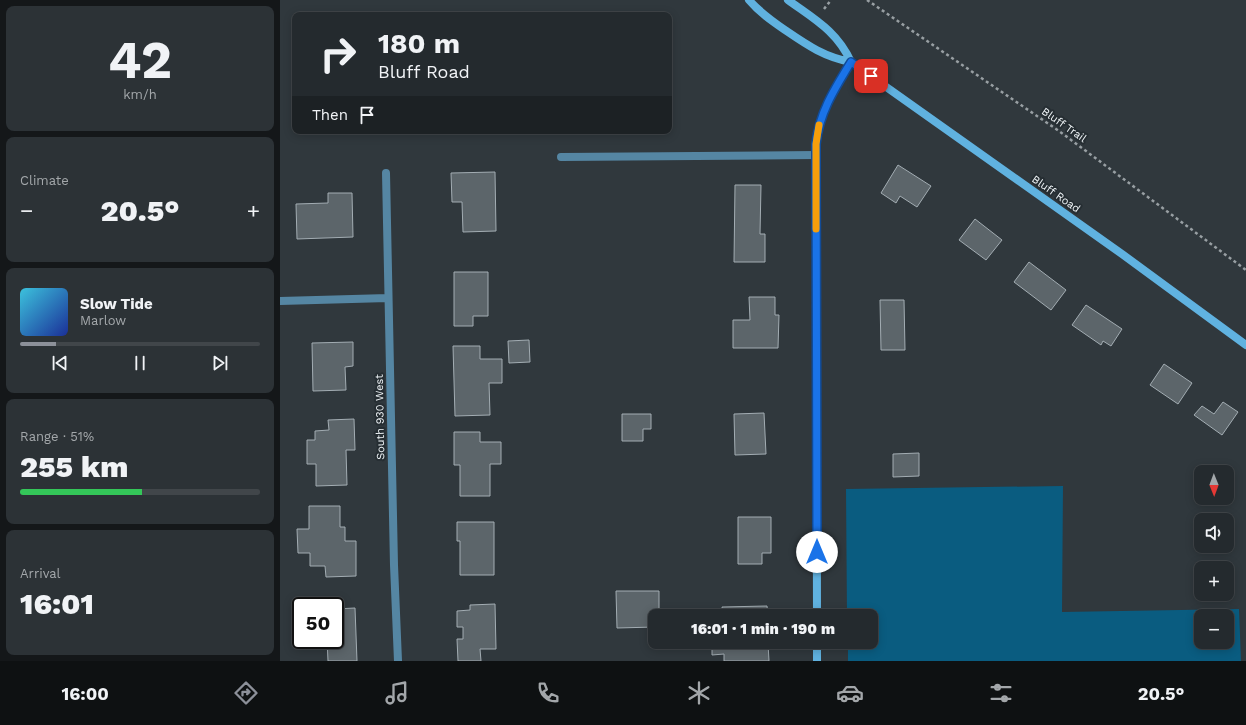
<!DOCTYPE html>
<meta charset="utf-8">
<style>
body{margin:0;font-family:"Work Sans",sans-serif;background:#2c3236;color:#f1f3f6;height:100vh;display:flex;flex-direction:column;font-size:15px;white-space:nowrap}
*{box-sizing:border-box;margin:0}
p{font-size:13px;color:#a3a7aa}
.icon{flex:none;width:22px;height:22px;fill:none;stroke:currentColor;stroke-width:2;stroke-linecap:round;stroke-linejoin:round}
.map{position:relative;flex:1;overflow:hidden}
.side{display:flex;flex-direction:column;gap:6px;padding:6px;background:#141719;width:280px}
.side>*{flex:none}
.top-card{position:absolute;left:12px;top:12px;width:380px;height:122px;border-radius:8px;box-shadow:0 2px 10px #0003,0 0 0 1px #41464a;background:#242a2e;color:#f1f3f6;overflow:hidden}
.needle{width:26px;rotate:179deg}
.buttons{position:absolute;left:914px;top:465px;display:grid;gap:8px}
.buttons a{display:grid;place-items:center;width:40px;height:40px;border-radius:8px;background:#242a2e;box-shadow:0 2px 10px #0003,0 0 0 1px #41464a;font-size:20px}
.speed{position:absolute;left:12px;top:597px;display:flex;gap:8px;font-size:20px;font-weight:700;text-align:center}
.speed>*{display:grid;place-content:center;width:52px;height:52px;border-radius:50%;background:#242a2e;box-shadow:0 2px 10px #0003,0 0 0 1px #41464a;line-height:1}
.speed .limit{border:2px solid #111;border-radius:6px;background:#fff;color:#111}
.pin{position:absolute;display:grid;place-items:center;width:34px;height:34px;color:#fff;margin:-17px;border-radius:8px;box-shadow:0 2px 6px #0006}
.me{position:absolute;width:44px;margin:-22px;rotate:0deg;stroke-linejoin:round;filter:drop-shadow(0 0 3px #0008)}
.turn{display:flex;align-items:center;gap:14px;height:84px;padding:0 20px;font-size:18px}
.turn .icon{width:52px;height:52px;stroke-width:2.5}
.turn b{display:block;font-size:28px;line-height:34px}
.then{display:flex;align-items:center;height:38px;padding:0 20px;background:#0003;gap:8px;font-size:15px}
.big{font-size:30px;font-weight:800;line-height:1.1}
.side .card{flex:1;display:flex;flex-direction:column;justify-content:center;gap:6px;min-width:0;padding:0 14px;border-radius:8px;background:#2c3236}
.side .dial{align-items:center;gap:0}
.dial b{font-size:52px;line-height:1}
.song{display:flex;align-items:center;gap:12px}
.cover{width:48px;height:48px;border-radius:6px;background:linear-gradient(135deg,hsl(190 70% 55%),hsl(230 70% 35%))}
.played{height:4px;border-radius:2px;background:linear-gradient(90deg,#8c9099 15%,#41464a 15%)}
.keys{display:flex;justify-content:space-around;direction:ltr}
.heat{display:flex;justify-content:space-between;align-items:center;font-size:22px;direction:ltr}
.charge{height:6px;border-radius:3px;background:linear-gradient(90deg,#34c759 51%,#41464a 0)}
.trip{position:absolute;left:368px;top:609px;width:230px;height:40px;border-radius:8px;background:#242a2e;box-shadow:0 2px 10px #0003,0 0 0 1px #41464a;font-weight:800;line-height:40px;text-align:center}
.tab-bar{display:flex;height:64px;justify-content:space-around;align-items:center;background:#0e1112;color:#a3a7aa}
.tab-bar .icon{width:28px;height:28px}
.tab-bar .current{color:#8c9099}
.tab-bar b{font-size:18px;color:#f1f3f6}
main{display:flex;flex:1;min-height:0}
.map>svg:first-child{display:block}
</style>
<main>
<section class="side">
<div class="card dial"><b>42</b><p>km/h</p></div>
<div class="card"><p>Climate</p>
<div class="heat"><a>−</a><b class="big">20.5°</b><a>+</a></div>
</div>
<div class="card">
<div class="song"><i class="cover"></i><div><b>Slow Tide</b><p>Marlow</p></div></div>
<div class="played"></div>
<div class="keys"><svg class="icon" aria-label="previous" viewBox="0 0 24 24"><path d="M18 5L8 12l10 7zM5 5v14"/></svg><svg class="icon" aria-label="pause" viewBox="0 0 24 24"><path d="M8 5v14M16 5v14"/></svg><svg class="icon" aria-label="next" viewBox="0 0 24 24"><path d="M6 5l10 7-10 7zM19 5v14"/></svg></div>
</div>
<div class="card"><p>Range · 51%</p><b class="big">255 km</b><div class="charge"></div></div>
<div class="card"><p>Arrival</p><b class="big">16:01</b></div>
</section>
<div class="map">
<svg width="966" height="661" viewBox="0 0 966 661">
<rect width="100%" height="100%" fill="#30383d"/>
<path fill="#0a5c80" fill-rule="evenodd" d="M783 486 782 612 959 609 961 661H568V642H591V616H567L566 489ZM921 616H947V642H921Z"/>
<path fill="#5c656a" stroke="#a3adb3" d="M618 165 651 186 637 207 620 196 616 203 601 193Z
M215 172 216 231 183 232 182 202H172L171 173Z
M455 185H481L480 234H485V262H454Z
M48 193H72L73 237 17 239 16 204 48 203Z
M695 219 722 240 706 260 679 240Z
M749 262 786 290 771 310 734 282Z
M174 272H208V316H193V326H174Z
M469 297H495V315H499L498 348H453V320H470Z
M600 300H624L625 350H601Z
M806 305 842 329 831 346 823 341 821 345 792 325Z
M249 340 250 362 229 363 228 341Z
M73 342V366L65 367 66 390 33 391 32 343Z
M173 346H200V359H222V383H209L210 415 175 416Z
M884 364 912 383 898 404 870 385Z
M943 402 958 412 942 435 914 415 922 406 934 414Z
M484 413 486 454 455 455 454 414Z
M342 414H371V429H363V441H342Z
M74 419 75 450H66L67 485 36 486V464H27V440H35V431L49 430 48 420Z
M174 432H200V442H221V464H210V496H180V465H174Z
M639 453V476L613 477V454Z
M29 506H60V527H65V541H76V576L46 577 45 566H30V553H18L17 529H29Z
M458 517H491V553H482V564H458Z
M177 522H214V575H180V541H177Z
M336 591H379V616H375V627L337 628Z
M215 604 216 649H200L201 661H178L177 639H183V627H177V611L190 610V605Z
M487 606 488 616H443L442 607Z
M75 608 77 661H48L47 640H55V609Z
M432 642 488 643 489 661H444V654L432 655Z"/>
<g fill="none" stroke-linecap="round" stroke-linejoin="round">
<path stroke="#989fa3" stroke-width="2.5" stroke-dasharray="3 3" stroke-linecap="butt" d="M587 0 779 131 966 270
M544 9 551 0"/>
<path stroke="#5586a3" stroke-width="8" d="M281 157 536 155"/>
<path stroke="#5586a3" stroke-width="8" d="M106 173 114 565 118 661
M0 301 108 298"/>
<path stroke="#60b2e0" stroke-width="8" d="M469 0C479 12 492 21 505 30 527 45 544 57 571 62L842 254 966 345
M508 0C534 19 557 31 571 62
M537 616 536 144C539 113 556 88 571 62
M537 642V661"/>
</g>
<g fill="none" stroke-linecap="round" stroke-linejoin="round">
<defs>
<path id="route" d="M537 552 536 144C539 113 555 88 571 62L591 76"/>
</defs>
<use href="#route" stroke="#114b97" stroke-width="10"/>
<use href="#route" stroke="#1a73e8" stroke-width="7"/>
<path stroke="#f59e0b" stroke-width="7" d="M536 229V144L539 125"/>
</g>
<g text-anchor="middle" dominant-baseline="central" stroke-width="4" stroke-linejoin="round" paint-order="stroke">
<g font-size="11" fill="#eff4f7" stroke="#262e33">
<text transform="translate(784 125) rotate(35)">Bluff Trail</text>
<text transform="translate(776 194) rotate(35)">Bluff Road</text>
<text transform="translate(100 417) rotate(-91)">South 930 West</text>
</g>
</g>
</svg>
<div class="buttons">
<a><svg class="needle" viewBox="-14 -14 28 28"><path d="M0-13l5 13h-10z" fill="#e53935"/><path d="M0 13l5-13h-10z" fill="#a3a7aa"/></svg></a>
<a><svg class="icon" aria-label="sound" viewBox="0 0 24 24"><path d="M4 9h4l5-4v14l-5-4H4zM17 9q2 3 0 6"/></svg></a>
<a>+</a>
<a>−</a>
</div>
<div class="speed"><div class="limit">50</div></div>
<div class="pin" style="left:591px;top:76px;background:#d93025"><svg class="icon" aria-label="arrive" viewBox="0 0 24 24"><path d="M6 21V4h12l-3 4 3 4H6"/></svg></div>
<svg class="me" style="left:537px;top:552px" viewBox="-20 -20 40 40"><circle r="19" fill="#fff"/><path d="M0-13L10 11 0 6-10 11z" fill="#1a73e8"/></svg>
<div class="trip">16:01 · 1 min · 190 m</div>
<div class="top-card">
<div class="turn"><svg class="icon" aria-label="right" viewBox="0 0 24 24"><path d="M7 20v-9h11M14 6l5 5-5 5"/></svg><div><b>180 m</b>Bluff Road</div></div>
<div class="then">Then<svg class="icon" aria-label="arrive" viewBox="0 0 24 24"><path d="M6 21V4h12l-3 4 3 4H6"/></svg></div>
</div>
</div>
</main>
<nav class="tab-bar">
<b>16:00</b>
<svg class="icon current" aria-label="directions" viewBox="0 0 24 24"><path d="M12 3l9 9-9 9-9-9zM9 14v-3h6M13 9l2 2-2 2"/></svg>
<svg class="icon" aria-label="music" viewBox="0 0 24 24"><path d="M9 18V5l10-2v13"/><circle cx="6" cy="18" r="3"/><circle cx="16" cy="16" r="3"/></svg>
<svg class="icon" aria-label="phone" viewBox="0 0 24 24"><path d="M5 4h4l2 5-3 2q2 4 5 5l2-3 5 2v4C11 20 4 13 5 4z"/></svg>
<svg class="icon" aria-label="climate" viewBox="0 0 24 24"><path d="M12 3v18M4 7l16 10M4 17L20 7"/></svg>
<svg class="icon" aria-label="car" viewBox="0 0 24 24"><path d="M5 17H2v-5l4-1 3-4h7l3 4 3 1v5h-3M9 17h6M6 11h13"/><circle cx="7" cy="17" r="2"/><circle cx="17" cy="17" r="2"/></svg>
<svg class="icon" aria-label="filters" viewBox="0 0 24 24"><path d="M4 7h16M4 17h16"/><circle cx="9" cy="7" r="2"/><circle cx="15" cy="17" r="2"/></svg>
<b>20.5°</b>
</nav>
